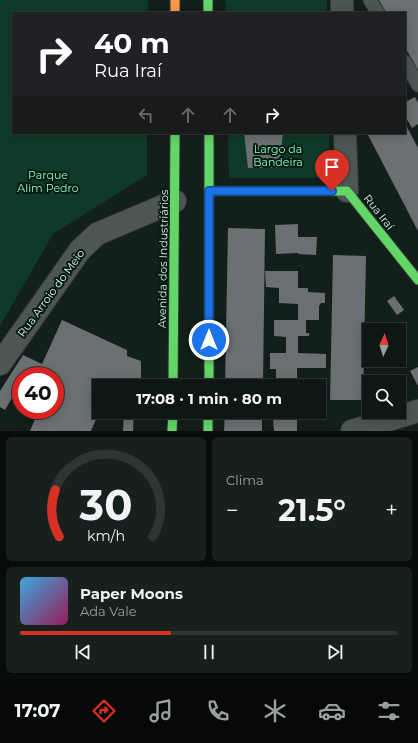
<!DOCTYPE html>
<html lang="pt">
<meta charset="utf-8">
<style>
body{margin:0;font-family:Montserrat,sans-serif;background:#17201c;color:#f1f3f6;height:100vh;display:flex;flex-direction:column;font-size:15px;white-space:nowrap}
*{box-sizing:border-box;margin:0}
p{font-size:13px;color:#9b9fa0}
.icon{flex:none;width:22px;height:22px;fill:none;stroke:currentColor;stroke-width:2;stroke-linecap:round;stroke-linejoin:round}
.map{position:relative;height:431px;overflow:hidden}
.details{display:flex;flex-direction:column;gap:6px;padding:6px;background:#080d0a;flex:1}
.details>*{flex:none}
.guide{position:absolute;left:12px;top:12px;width:394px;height:122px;border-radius:0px;box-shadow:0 2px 10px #0003,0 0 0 1px #2e3633;background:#202124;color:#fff;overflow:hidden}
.needle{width:26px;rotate:4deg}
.controls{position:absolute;left:362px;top:323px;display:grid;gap:8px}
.controls a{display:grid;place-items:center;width:44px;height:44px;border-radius:0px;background:#0e1713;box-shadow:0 2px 10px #0003,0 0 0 1px #2e3633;font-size:20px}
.speed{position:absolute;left:12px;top:367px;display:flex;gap:8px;font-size:20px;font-weight:700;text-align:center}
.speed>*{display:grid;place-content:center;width:52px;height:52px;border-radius:50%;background:#0e1713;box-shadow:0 2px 10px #0003,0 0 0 1px #2e3633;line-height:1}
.speed .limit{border:6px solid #d22;background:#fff;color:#111}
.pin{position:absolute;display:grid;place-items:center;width:34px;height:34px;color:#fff;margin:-41px -17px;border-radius:50% 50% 50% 0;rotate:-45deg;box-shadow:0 0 4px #0007}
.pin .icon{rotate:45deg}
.me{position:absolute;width:44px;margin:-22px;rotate:0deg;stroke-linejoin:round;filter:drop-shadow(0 0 3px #0008)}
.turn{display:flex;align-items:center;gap:14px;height:84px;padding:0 16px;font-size:18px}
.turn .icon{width:52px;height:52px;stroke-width:2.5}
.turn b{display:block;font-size:28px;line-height:34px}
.lanes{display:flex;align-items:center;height:38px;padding:0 16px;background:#0003;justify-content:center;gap:20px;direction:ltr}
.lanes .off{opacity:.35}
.big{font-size:30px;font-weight:700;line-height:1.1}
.details .tile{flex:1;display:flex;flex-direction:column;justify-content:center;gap:6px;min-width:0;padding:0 14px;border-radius:6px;background:#17201c}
.details .dial{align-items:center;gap:0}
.dial svg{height:104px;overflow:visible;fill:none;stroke:#2e3633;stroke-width:7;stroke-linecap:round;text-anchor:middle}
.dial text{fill:#f1f3f6;stroke:none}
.song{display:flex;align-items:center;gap:12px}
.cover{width:48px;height:48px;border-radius:6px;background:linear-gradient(135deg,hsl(200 70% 55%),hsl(330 70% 35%))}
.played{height:4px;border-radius:2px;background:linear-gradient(90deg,#d93025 40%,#2e3633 40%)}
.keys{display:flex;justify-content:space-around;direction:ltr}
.heat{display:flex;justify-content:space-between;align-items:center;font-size:22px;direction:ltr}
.details .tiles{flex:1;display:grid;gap:6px;grid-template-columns:1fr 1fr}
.tile:last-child{grid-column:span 2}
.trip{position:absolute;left:92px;top:379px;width:234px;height:40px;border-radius:0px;background:#0e1713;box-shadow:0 2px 10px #0003,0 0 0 1px #2e3633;font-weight:700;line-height:40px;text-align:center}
.tabs{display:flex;height:64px;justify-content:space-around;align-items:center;background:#060908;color:#9b9fa0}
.tabs .icon{width:28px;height:28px}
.tabs .selected{color:#d93025}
.tabs b{font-size:18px;color:#f1f3f6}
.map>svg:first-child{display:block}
</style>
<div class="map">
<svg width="418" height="431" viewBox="0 0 418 431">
<rect width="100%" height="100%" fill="#131f19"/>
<path fill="#0f3a29" d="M0 0H148V13H13V133H147V175L53 234 0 326Z
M225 0H327V13H226Z
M228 133H329V178H229Z"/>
<path fill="#6b7072" d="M379 0H418V71L405 47V13H386Z
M415 97 418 103V124L412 128 405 116V102Z
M405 123 418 148V231L367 133H405Z
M244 133H283L279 168H248Z
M298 224V237H317L316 255 298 254V253L276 254 275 225Z
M228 228 265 229 263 386H225Z
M333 255 366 256 363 400H330Z
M265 271H298V288H308V292L325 293V303H321L319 306V320H306V333H309V336H298V353L326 354V368H297V386H276V369H270V353H286V337L274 336V320H298V304L279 303V288L266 287Z
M394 296 404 310 397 315 387 301Z
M62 320 127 350V356L141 361V386H99V412L91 431H30L39 410H55V376H21V396L15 393 5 410 0 407V391L23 355 42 364Z
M367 326H382V330H369V346H367Z
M418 367V386L410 371Z
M124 412H134L133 431H123Z
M225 412H262V431H224Z
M276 412H297V431H274L273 419H276Z"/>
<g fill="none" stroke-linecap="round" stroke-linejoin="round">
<defs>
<path id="lane" d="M370 0 378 13
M405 62 418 85"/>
<path id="street" d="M342 0V13
M345 133 347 191
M0 364 80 250 97 234 175 201
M352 431 418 411"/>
<path id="fast" d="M208 0V13
M209 133V386
M209 191H347L418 280
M173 386 175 133
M208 412V431
M172 431 173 412"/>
<path id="slow" d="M175 0V13"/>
</defs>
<use href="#lane" stroke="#323b36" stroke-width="15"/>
<use href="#street" stroke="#323b36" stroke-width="24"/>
<use href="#fast" stroke="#323b36" stroke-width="11"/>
<use href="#slow" stroke="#323b36" stroke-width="11"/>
<use href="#lane" stroke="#4d5651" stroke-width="13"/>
<use href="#street" stroke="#4d5651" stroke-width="22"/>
<use href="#fast" stroke="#63d668" stroke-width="9"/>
<use href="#slow" stroke="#ff974d" stroke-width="9"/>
</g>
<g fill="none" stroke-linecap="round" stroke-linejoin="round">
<defs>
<path id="route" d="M209 340V191H332"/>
</defs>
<use href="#route" stroke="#114b97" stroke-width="10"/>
<use href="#route" stroke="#1a73e8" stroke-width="7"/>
</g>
<g text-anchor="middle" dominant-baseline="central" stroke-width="4" stroke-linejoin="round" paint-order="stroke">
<g font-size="11" fill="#8bf8c5" stroke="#051b11">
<text x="278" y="149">Largo da<tspan x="278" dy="13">Bandeira</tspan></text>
<text x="48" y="175">Parque<tspan x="48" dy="13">Alim Pedro</tspan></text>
</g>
<g font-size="11" fill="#e3f0e9" stroke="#051b11">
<text transform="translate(379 212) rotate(52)">Rua Iraí</text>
<text transform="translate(163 259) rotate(-89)">Avenida dos Industriários</text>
<text transform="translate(51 293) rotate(-54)">Rua Arroio do Meio</text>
</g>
</g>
</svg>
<div class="controls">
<a><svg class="needle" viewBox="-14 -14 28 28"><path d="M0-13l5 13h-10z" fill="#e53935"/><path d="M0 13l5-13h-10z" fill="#9b9fa0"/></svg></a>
<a><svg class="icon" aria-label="search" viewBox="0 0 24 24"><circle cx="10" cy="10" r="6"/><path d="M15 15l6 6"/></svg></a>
</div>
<div class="speed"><div class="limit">40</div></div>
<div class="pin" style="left:332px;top:191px;background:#d93025"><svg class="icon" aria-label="arrive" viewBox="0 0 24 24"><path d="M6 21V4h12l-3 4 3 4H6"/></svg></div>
<svg class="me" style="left:209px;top:340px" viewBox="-20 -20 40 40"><circle r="17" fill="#1a73e8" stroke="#fff" stroke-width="3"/><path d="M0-11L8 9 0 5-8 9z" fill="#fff"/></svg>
<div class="trip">17:08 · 1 min · 80 m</div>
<div class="guide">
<div class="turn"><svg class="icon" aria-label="right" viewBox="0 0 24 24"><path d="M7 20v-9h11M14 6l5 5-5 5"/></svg><div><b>40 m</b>Rua Iraí</div></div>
<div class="lanes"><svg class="icon off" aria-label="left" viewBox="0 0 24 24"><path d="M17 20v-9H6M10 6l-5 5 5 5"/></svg><svg class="icon off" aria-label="ahead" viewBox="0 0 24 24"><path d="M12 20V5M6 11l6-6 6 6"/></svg><svg class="icon off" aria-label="ahead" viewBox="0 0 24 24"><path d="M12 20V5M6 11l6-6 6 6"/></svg><svg class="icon" aria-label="right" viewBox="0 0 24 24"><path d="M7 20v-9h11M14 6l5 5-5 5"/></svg></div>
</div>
</div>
<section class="details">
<div class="tiles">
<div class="tile dial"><svg viewBox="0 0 100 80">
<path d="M14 69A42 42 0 1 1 86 69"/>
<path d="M14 69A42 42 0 0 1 11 33" stroke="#d93025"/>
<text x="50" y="56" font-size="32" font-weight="700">30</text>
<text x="50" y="72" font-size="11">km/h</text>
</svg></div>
<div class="tile"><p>Clima</p>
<div class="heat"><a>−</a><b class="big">21.5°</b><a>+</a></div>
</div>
<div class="tile">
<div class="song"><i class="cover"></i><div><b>Paper Moons</b><p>Ada Vale</p></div></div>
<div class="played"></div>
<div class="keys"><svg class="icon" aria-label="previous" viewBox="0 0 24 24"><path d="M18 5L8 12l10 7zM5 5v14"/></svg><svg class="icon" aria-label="pause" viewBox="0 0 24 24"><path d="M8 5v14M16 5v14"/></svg><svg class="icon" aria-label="next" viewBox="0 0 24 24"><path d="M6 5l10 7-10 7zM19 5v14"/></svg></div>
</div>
</div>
</section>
<nav class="tabs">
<b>17:07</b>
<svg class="icon selected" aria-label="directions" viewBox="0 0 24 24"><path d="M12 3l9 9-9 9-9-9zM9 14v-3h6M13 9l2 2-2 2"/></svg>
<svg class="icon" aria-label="music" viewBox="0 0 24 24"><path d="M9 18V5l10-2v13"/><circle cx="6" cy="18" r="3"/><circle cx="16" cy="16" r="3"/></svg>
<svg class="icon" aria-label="phone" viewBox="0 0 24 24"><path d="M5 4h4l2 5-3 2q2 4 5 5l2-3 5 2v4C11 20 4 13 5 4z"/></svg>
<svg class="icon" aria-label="climate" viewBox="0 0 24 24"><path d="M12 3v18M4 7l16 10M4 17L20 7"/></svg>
<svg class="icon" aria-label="car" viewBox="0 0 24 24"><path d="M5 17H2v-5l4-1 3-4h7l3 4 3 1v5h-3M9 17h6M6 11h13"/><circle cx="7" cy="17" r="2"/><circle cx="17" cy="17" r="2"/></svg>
<svg class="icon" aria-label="filters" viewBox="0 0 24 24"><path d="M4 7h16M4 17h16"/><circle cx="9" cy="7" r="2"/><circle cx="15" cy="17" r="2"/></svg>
</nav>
